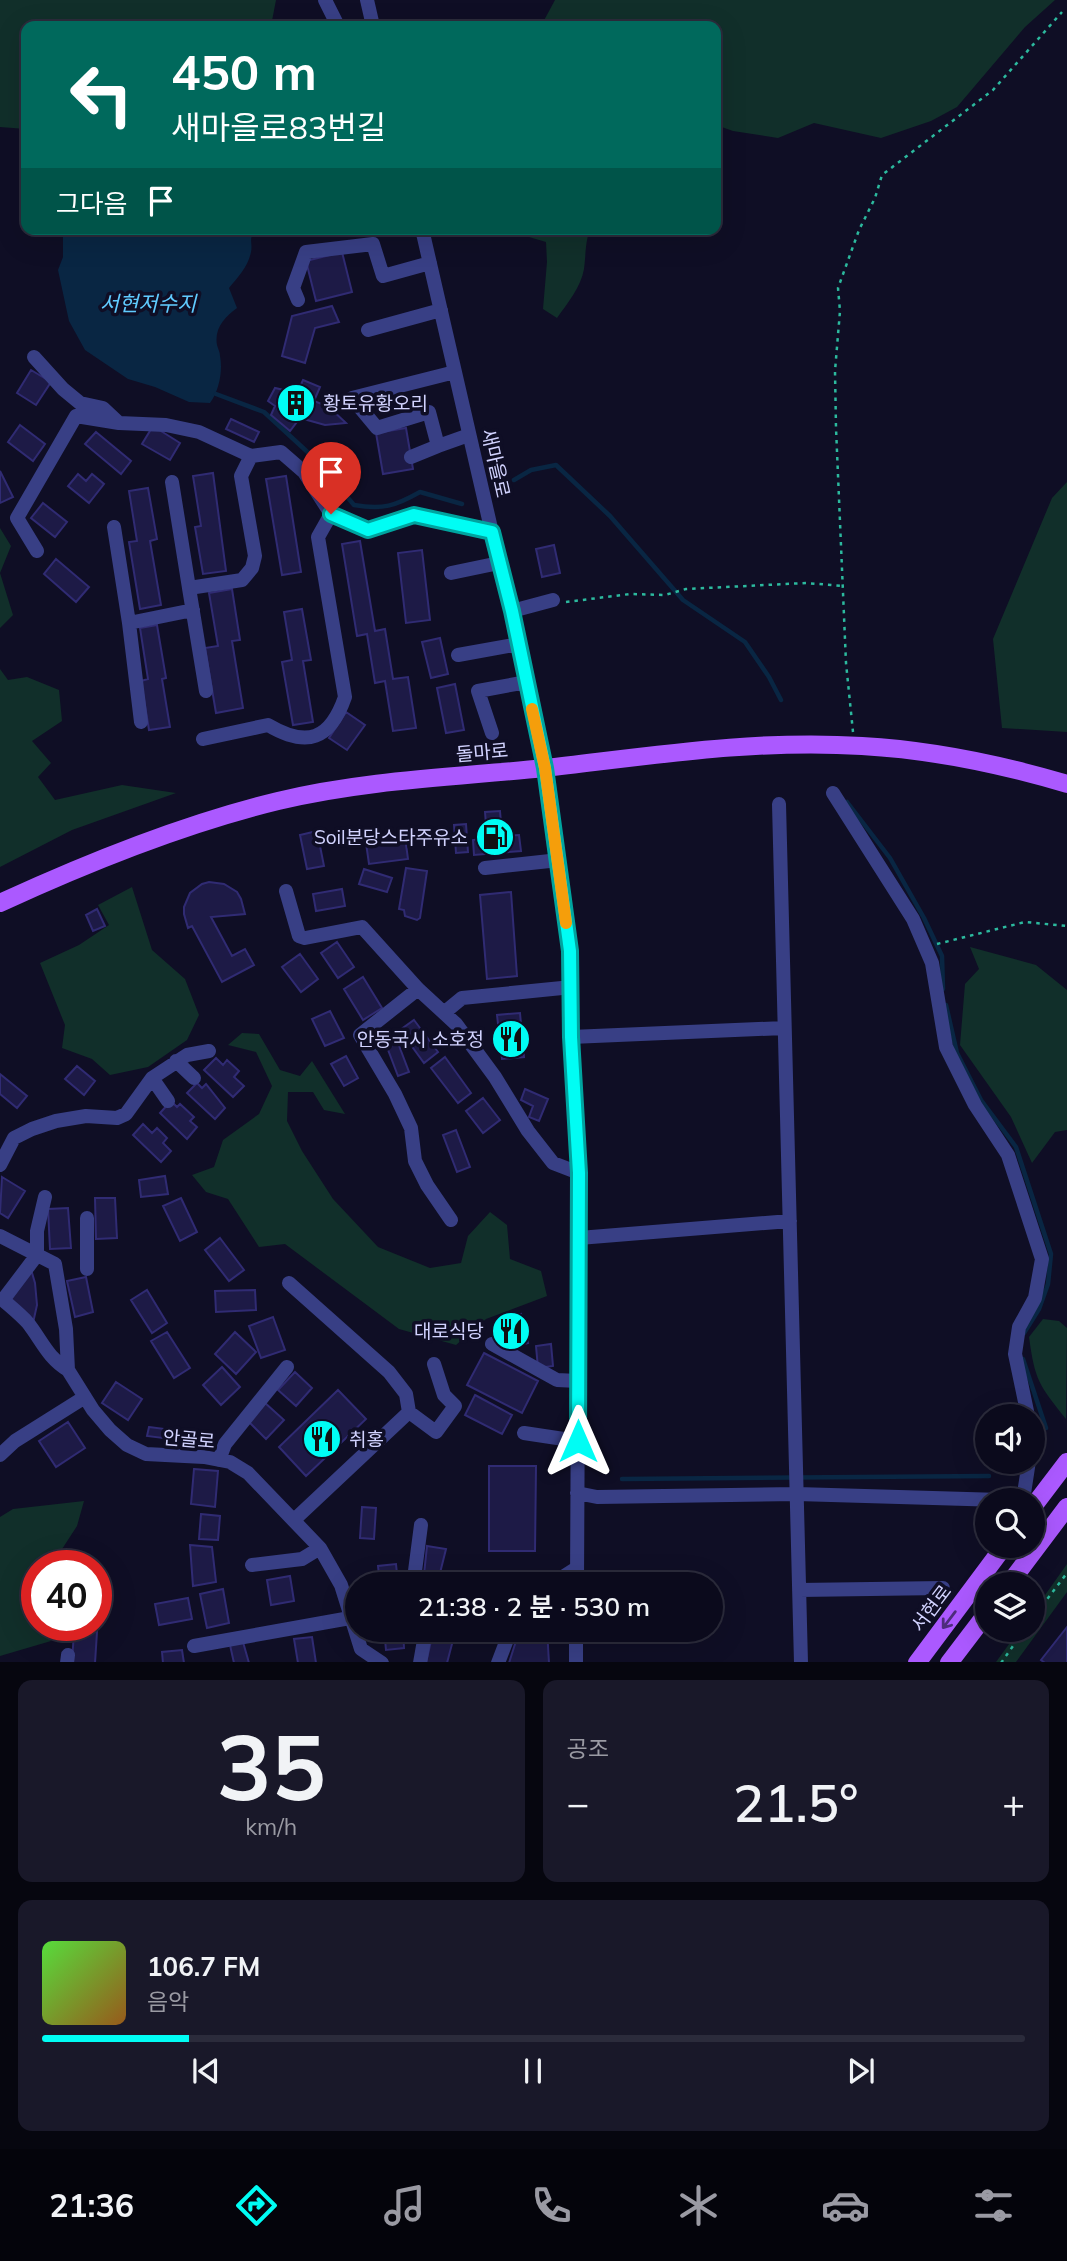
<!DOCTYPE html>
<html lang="ko">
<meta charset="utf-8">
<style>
body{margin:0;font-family:Mulish,"Noto Sans KR",sans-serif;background:#191829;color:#f1f3f6;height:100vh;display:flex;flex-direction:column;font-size:26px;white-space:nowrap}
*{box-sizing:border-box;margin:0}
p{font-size:23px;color:#9a9aa3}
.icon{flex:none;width:38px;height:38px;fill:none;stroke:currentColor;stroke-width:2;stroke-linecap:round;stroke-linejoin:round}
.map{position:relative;height:1662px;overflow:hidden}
.details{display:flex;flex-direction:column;gap:18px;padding:18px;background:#06060f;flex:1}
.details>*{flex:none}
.top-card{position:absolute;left:21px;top:21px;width:700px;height:214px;border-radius:14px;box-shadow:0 7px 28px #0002,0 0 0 2px #2b2b3b;background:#00695c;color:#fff;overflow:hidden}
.fabs{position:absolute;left:975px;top:1404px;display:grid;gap:14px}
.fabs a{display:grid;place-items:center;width:70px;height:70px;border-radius:50%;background:#0b0a1c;box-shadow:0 7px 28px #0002,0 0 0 2px #2b2b3b;font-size:35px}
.speed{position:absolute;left:21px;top:1550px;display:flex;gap:14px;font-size:35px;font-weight:700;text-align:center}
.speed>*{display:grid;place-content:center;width:91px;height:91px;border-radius:50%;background:#0b0a1c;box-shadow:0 7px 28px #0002,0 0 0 2px #2b2b3b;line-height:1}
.speed .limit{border:10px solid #d22;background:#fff;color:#111}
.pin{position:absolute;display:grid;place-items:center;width:60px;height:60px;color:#fff;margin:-72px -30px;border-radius:50% 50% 50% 0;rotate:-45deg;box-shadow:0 0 7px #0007}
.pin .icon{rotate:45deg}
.me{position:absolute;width:77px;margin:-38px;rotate:0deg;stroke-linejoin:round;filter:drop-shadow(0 0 5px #0008)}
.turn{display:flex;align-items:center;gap:24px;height:147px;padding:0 35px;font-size:32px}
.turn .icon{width:91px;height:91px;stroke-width:2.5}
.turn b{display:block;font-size:49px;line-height:60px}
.then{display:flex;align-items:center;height:66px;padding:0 35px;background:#0003;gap:14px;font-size:26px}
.big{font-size:52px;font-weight:600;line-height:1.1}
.details .tile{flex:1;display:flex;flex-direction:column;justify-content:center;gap:10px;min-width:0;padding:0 24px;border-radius:14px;background:#191829}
.details .dial{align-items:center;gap:0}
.dial b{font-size:91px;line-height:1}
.song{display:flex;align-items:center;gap:21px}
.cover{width:84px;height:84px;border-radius:10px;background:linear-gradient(135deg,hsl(110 70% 55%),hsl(30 70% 35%))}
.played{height:7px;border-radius:4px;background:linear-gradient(90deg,#00fdf4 15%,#2b2b3b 15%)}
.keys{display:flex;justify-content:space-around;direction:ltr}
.heat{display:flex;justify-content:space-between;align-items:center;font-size:38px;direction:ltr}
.details .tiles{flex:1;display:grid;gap:18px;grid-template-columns:1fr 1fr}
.tile:last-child{grid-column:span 2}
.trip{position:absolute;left:345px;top:1572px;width:378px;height:70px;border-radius:35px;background:#0b0a1c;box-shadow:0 7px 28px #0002,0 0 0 2px #2b2b3b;font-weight:600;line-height:70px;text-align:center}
.tab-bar{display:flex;height:112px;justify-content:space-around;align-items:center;background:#04040b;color:#9a9aa3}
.tab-bar .icon{width:49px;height:49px}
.tab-bar .active{color:#00fdf4}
.tab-bar b{font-size:32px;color:#f1f3f6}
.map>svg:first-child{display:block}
</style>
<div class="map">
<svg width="1067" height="1663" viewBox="0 0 1067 1663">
<rect width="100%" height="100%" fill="#0f0e25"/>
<path fill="#112f2a" d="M0 0H276L271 26H26V129L0 127Z
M555 0H1055L1025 27 957 107 931 121 881 138 814 123 778 138 733 131 716 125V26H541Z
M530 229H590C585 243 586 254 584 269 581 287 567 304 557 318L543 309 547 262 546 242 529 237Z
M1067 482V732L1002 728 993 639 1052 498Z
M0 528 11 546 0 573 13 615 0 628Z
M0 669 8 680 27 677 59 690 62 721 32 741 51 763 38 777 55 800 122 785 176 793 72 830 0 867Z
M132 887 152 950 185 979 199 1015 187 1040 148 1067 110 1075 92 1059 62 1048 65 1025 40 963 79 945 109 925 98 905Z
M970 947 1036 965 1067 990V1130L1055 1132 1032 1163 1011 1117 960 1045 965 984 979 969Z
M242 1033 259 1034 280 1070 300 1076 312 1061 345 1114 324 1110 313 1092H288L287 1121 302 1151 333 1199 378 1247 430 1268 461 1263 468 1236 490 1212 507 1225 510 1259 541 1271 547 1296 486 1319 456 1345 399 1329 285 1244 259 1247 228 1199 206 1192 192 1175 214 1167 223 1140 259 1114 272 1086 256 1052 228 1045Z
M1043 1319 1059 1321 1067 1328 1066 1419C1039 1385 1035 1381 1029 1337Z
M84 1501 77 1526 51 1566H37V1588L29 1600 37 1615V1626H43L51 1641 0 1656V1517L13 1509Z
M1067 1564V1592L1016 1662H996L1020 1629H1032L1033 1612Z"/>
<path fill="#092643" d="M63 229H255C248 241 253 241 251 252 248 267 238 277 229 288L237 308C225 317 214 328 217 345 218 349 220 352 220 356 223 371 219 391 210 403L189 402 155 387 128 379 85 350 69 321 58 270 63 257Z"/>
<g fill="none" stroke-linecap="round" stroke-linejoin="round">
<path stroke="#092643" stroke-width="4.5" d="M216 394 264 412 314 458 354 505C383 510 395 506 420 492L462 504
M514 480 531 470 556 465 610 516 683 600 745 642 769 677 781 700
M847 802 890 858 924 918 942 956 943 989
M946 1005 957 1053 981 1100 1016 1147 1051 1254 1048 1284 1039 1309 1024 1333
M1023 1359 1046 1428
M622 1479 989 1476"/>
</g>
<path fill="#1d1a46" stroke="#302b73" stroke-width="2" d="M342 252 352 292 316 301 306 261Z
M332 306 339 322 315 328 305 363 282 356 292 316Z
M31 370 51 382 36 405 17 393Z
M303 380 320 387 314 401 329 407 346 423 325 425 300 418 290 431 271 415 275 406 268 401 275 388 297 393Z
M231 419 259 432 254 442 226 429Z
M20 425 45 444 33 461 8 442Z
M153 426 180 443 170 460 142 444Z
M406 428 413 469 383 474 376 433Z
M96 432 131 461 121 474 85 444Z
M0 471 13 497 0 503Z
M213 473 226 571 203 574 195 527 201 526 193 476Z
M78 474 86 481 92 474 104 484 89 503 68 486Z
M286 476 301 572 282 575 266 479Z
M148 488 157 539 150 541 161 605 140 609 129 542 137 541 129 491Z
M43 503 67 522 55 537 31 518Z
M360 541 375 631 385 629 393 679 408 677 416 728 393 731 385 681 375 683 367 634 357 636 342 544Z
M554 545 560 573 542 577 536 549Z
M422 550 430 620 406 623 398 553Z
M56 559 89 587 76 602 44 574Z
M232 589 240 640 232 641 243 708 216 713 205 648 218 646 209 593Z
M302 609 311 660 303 661 313 722 293 725 282 662 292 660 284 612Z
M157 625 166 678 162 679 170 727 149 730 141 681 148 679 140 628Z
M440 638 448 674 431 678 422 642Z
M455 684 464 730 446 733 437 688Z
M346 712 365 725 347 750 329 738Z
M500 811 502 836 519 835 521 851 474 855 473 840 487 838 485 812Z
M466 824 468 852 456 853 454 825Z
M317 831 324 866 307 869 300 835Z
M405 837 408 859 369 864 366 843Z
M406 868 427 871 420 918 417 920 405 916 404 910 399 909Z
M364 869 392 878 387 892 359 884Z
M209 882 224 884 237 892 241 899 245 914 211 917 232 956 245 949 254 965 222 982 192 926 188 928 184 914V907L190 893 202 884Z
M342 889 345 906 316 911 313 894Z
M511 892 517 976 487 979 480 895Z
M97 909 105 926 93 931 86 915Z
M337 942 354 967 338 978 321 953Z
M300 954 318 979 301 992 282 967Z
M363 977 382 1008 363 1020 344 989Z
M330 1011 344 1038 325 1046 312 1019Z
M520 1013 524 1057 502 1059 497 1015Z
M414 1020 438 1052 424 1063 400 1030Z
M398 1043 409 1072 398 1076 387 1047Z
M346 1056 358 1078 344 1086 331 1064Z
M445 1057 471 1093 458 1103 431 1068Z
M216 1058 223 1065 227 1060 239 1071 234 1077 244 1086 233 1097 204 1070Z
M77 1066 95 1081 84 1095 65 1079Z
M0 1074 27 1096 17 1108 0 1094Z
M197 1083 202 1088 206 1084 225 1108 215 1119 187 1093Z
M525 1089 548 1099 539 1121 529 1117 533 1106 521 1100Z
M483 1098 500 1120 483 1133 466 1111Z
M171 1101 177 1107 180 1104 194 1117 190 1121 197 1127 187 1139 160 1113Z
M143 1124 152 1133 157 1128 167 1138 163 1143 171 1151 161 1162 133 1135Z
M456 1130 470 1167 457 1172 443 1135Z
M165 1176 168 1194 141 1197 139 1180Z
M2 1177 25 1191 8 1218 0 1213Z
M95 1198H115L117 1238 96 1239Z
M181 1198 197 1232 180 1241 163 1206Z
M68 1208 71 1248 50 1249 48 1209Z
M220 1238 244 1270 229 1281 205 1250Z
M30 1266 35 1283 37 1305 33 1323 6 1296Z
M86 1277 93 1312 75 1317 67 1281Z
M147 1290 167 1323 152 1333 131 1300Z
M255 1290 256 1310 216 1312 215 1291Z
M521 1314 528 1343 510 1348 504 1318Z
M273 1317 285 1350 261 1358 249 1326Z
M167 1332 190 1368 174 1378 151 1341Z
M235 1332 256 1352 236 1374 215 1354Z
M551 1344 553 1366 538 1368 536 1346Z
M484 1353 538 1381 522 1413 467 1385Z
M222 1367 240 1387 221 1405 203 1385Z
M295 1372 312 1388 296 1406 278 1390Z
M116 1382 142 1399 128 1420 102 1403Z
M338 1390 366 1419 306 1476 279 1447Z
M475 1395 512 1415 502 1434 465 1415Z
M264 1402 284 1420 266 1439 247 1420Z
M68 1422 85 1448 56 1467 39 1441Z
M149 1427 165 1429 163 1438 147 1436Z
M489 1466H536L535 1551H489Z
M194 1469 218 1471 215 1507 191 1504Z
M362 1507 376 1508 374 1539 360 1538Z
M201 1514 220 1516 218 1540 199 1539Z
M190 1545 212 1547 216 1582 193 1586Z
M427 1546 446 1549 439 1577 441 1584H423Z
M396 1564 398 1584H380L378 1566Z
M290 1576 294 1601 271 1605 267 1580Z
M223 1589 229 1623 207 1628 200 1594Z
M188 1598 192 1619 159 1625 155 1604Z
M1067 1627V1663H1045L1041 1660Z
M384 1629H403L404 1648 386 1650Z
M429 1629H449L452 1644 447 1663H426L431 1641Z
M515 1629H547L549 1663H509L515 1644Z
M74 1631 97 1632 95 1663H72Z
M312 1637 316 1663H298L294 1639Z
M243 1642 249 1663H234L230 1645Z
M182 1650 184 1663H163L162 1652Z"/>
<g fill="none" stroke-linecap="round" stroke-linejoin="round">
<path stroke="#2cb99e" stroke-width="2.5" stroke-dasharray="3.5 5" stroke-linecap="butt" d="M566 602 630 594 665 595 686 589 806 583 844 586
M853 732 846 663 836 428 835 371 840 311 838 288 859 230 875 198 882 175 993 90 1062 12
M937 944 1025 922 1067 926
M1032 1619 1067 1573
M1001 1663 1025 1629"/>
<path stroke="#383f85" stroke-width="14" d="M325 0 338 26
M367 0 373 26
M422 229 499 563 512 611 545 768 570 951 571 1037 579 1173 577 1584
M298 300 293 288 306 252 373 244 383 276 430 263
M368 330 441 310
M34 357 63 389 80 403 103 408 119 423
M455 372 352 398 377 428 429 412 438 446 469 435
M411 457 438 446
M172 482 189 588 242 580 252 568 255 556 241 476 251 456
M114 527 129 623 193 610
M37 551 17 518 76 416 119 423 166 425 199 432 251 456 281 452 304 472 331 514 367 530 414 515 492 532
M451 573 499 563
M189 588 206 691
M512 611 553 600
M129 623 141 722
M458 655 519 644
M492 733 478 691 527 682
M203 739 268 725C307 748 330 740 345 697L318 537 331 514
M833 793 913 919 932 963 946 1047 975 1105 1008 1155 1042 1259 1035 1298 1019 1327 1015 1354 1028 1416
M779 804 801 1663
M485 868 559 860
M286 891 299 936 305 938 362 927 418 989 456 1024 495 1077 528 1131 553 1163 579 1173
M418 989 360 1035 395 1094 411 1128 415 1161 427 1185 451 1220
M445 1012 462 998 572 987
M571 1037 784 1028
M176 1061 194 1078
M152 1078 168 1101
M0 1165 14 1138 32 1129 56 1121 86 1116 117 1118 126 1114 152 1078 187 1055 209 1051
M45 1197 37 1231V1255L3 1300C11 1307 21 1315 28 1323 42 1341 48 1358 68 1370
M87 1218V1269
M0 1236 55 1264 66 1329 68 1370 93 1410 110 1430 127 1445 146 1454 204 1457 230 1462 248 1473 320 1548 341 1585 361 1649 382 1663
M579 1238 790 1221
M289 1283 389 1372 406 1394 409 1412 294 1520
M492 1344 557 1380 578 1381
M409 1412 436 1432 455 1406 444 1395 434 1364
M524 1433 577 1441
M0 1455 15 1441 85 1397
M219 1460 225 1444 287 1367
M577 1493 597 1497 797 1494 1001 1500
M1023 1500 1029 1461
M252 1565 302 1559 320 1548
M418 1584 415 1571 421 1525
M552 1584 577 1568
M799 1590 943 1588
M194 1646 350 1618
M67 1663 68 1655
M420 1663 426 1629
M498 1663 511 1629
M576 1663V1629"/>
<path stroke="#ab59ff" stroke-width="18" d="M0 903C89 862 183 824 278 801 365 780 456 777 545 768 650 756 756 739 862 746 932 750 1000 764 1067 784
M1032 1508 1067 1462
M1009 1584 1067 1507
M917 1663 1005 1545
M949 1663 987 1613"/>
</g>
<defs><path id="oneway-shaft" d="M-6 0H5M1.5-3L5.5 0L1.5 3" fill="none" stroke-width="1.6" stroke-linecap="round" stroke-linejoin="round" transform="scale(1.75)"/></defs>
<use stroke="#4d2c7c" href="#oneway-shaft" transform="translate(949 1620) rotate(127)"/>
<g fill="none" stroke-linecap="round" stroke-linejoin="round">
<defs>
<path id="route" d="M331 514 368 530 414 515 492 532 512 611 545 768 570 951 571 1037 579 1173 578 1441"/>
</defs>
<use href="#route" stroke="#00a49f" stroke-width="18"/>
<use href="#route" stroke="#00fdf4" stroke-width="12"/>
<path stroke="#f59e0b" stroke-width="12" d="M532 709 545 768 566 923"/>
</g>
<defs>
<symbol id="building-disc" viewBox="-11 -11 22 22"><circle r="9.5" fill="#00fdf4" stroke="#0f0e25"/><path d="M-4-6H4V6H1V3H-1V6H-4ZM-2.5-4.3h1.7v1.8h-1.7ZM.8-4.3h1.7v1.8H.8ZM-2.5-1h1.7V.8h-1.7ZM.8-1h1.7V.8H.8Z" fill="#111"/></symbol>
<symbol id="fuel-disc" viewBox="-11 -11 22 22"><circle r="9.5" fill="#00fdf4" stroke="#0f0e25"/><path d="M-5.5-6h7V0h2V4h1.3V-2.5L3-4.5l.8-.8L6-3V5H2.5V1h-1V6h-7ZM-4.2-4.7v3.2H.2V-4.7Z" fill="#111"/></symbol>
<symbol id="restaurant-disc" viewBox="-11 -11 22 22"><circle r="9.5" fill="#00fdf4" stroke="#0f0e25"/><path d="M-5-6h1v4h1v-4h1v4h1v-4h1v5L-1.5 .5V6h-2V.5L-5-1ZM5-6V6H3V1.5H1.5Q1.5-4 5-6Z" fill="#111"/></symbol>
</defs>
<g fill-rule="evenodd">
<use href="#building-disc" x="274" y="381" width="44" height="44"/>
<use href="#fuel-disc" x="473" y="815" width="44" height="44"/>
<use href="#restaurant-disc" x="489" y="1017" width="44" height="44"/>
<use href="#restaurant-disc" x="489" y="1309" width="44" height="44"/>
<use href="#restaurant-disc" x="300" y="1417" width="44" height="44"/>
</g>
<g text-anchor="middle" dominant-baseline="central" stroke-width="7" stroke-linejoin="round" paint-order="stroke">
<g font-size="19" fill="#d2d3ff" stroke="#0f0e25" text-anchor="end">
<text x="323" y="403" text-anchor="start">황토유황오리</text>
<text x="468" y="837">Soil분당스타주유소</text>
<text x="484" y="1039">안동국시 소호정</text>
<text x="484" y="1331">대로식당</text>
<text x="349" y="1439" text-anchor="start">취홍</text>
</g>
<g font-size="19" fill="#d2d3ff" stroke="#0f0e25">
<text transform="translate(496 463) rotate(77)">새마을로</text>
<text transform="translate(482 752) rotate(-5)">돌마로</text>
<text transform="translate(189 1439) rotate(5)">안골로</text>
<text transform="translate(931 1608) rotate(-53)">서현로</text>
</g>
<g font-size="21" font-style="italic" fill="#60cbff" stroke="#0f0e25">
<text x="148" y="303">서현저수지</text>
</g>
</g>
</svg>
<div class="fabs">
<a><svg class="icon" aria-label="sound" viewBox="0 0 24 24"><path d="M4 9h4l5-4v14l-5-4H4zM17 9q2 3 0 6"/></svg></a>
<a><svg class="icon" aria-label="search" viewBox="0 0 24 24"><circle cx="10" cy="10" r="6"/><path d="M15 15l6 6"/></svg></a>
<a><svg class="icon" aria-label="layers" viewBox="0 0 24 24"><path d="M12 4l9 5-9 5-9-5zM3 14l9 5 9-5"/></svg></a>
</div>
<div class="speed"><div class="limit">40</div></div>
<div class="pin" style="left:331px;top:514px;background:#d93025"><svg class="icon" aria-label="arrive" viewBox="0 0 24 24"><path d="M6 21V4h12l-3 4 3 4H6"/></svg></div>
<svg class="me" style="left:578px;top:1441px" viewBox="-20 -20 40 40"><path d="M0-17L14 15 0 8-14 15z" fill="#00fdf4" stroke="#fff" stroke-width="4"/></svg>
<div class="trip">21:38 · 2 분 · 530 m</div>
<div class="top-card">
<div class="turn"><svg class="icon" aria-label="left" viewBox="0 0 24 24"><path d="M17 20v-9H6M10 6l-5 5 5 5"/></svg><div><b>450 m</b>새마을로83번길</div></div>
<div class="then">그다음<svg class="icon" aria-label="arrive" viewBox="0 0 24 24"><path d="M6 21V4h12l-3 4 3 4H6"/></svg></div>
</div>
</div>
<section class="details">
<div class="tiles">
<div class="tile dial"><b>35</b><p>km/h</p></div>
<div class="tile"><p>공조</p>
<div class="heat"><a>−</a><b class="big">21.5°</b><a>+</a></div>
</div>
<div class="tile">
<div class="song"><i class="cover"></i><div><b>106.7 FM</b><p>음악</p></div></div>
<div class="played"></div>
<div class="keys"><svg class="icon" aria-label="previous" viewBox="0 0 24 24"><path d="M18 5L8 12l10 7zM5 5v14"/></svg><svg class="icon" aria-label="pause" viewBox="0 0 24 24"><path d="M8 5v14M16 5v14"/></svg><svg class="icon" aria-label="next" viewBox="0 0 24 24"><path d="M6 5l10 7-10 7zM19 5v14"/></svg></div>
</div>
</div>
</section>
<nav class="tab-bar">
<b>21:36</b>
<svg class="icon active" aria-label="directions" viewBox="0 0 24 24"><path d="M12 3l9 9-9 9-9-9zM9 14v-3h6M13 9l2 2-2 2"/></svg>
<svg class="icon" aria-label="music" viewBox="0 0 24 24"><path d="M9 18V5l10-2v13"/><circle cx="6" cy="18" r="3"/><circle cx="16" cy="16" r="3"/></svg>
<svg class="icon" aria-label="phone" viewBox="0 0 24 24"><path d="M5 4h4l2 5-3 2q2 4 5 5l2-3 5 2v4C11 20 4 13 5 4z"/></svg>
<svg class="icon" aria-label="climate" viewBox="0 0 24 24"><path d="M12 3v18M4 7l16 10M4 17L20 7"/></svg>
<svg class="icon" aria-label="car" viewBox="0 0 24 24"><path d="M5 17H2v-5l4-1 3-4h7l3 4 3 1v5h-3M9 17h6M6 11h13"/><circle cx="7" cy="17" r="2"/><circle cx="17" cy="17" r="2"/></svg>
<svg class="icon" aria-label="filters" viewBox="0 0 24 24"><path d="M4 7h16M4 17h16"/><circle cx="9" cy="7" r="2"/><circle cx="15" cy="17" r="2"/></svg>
</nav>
